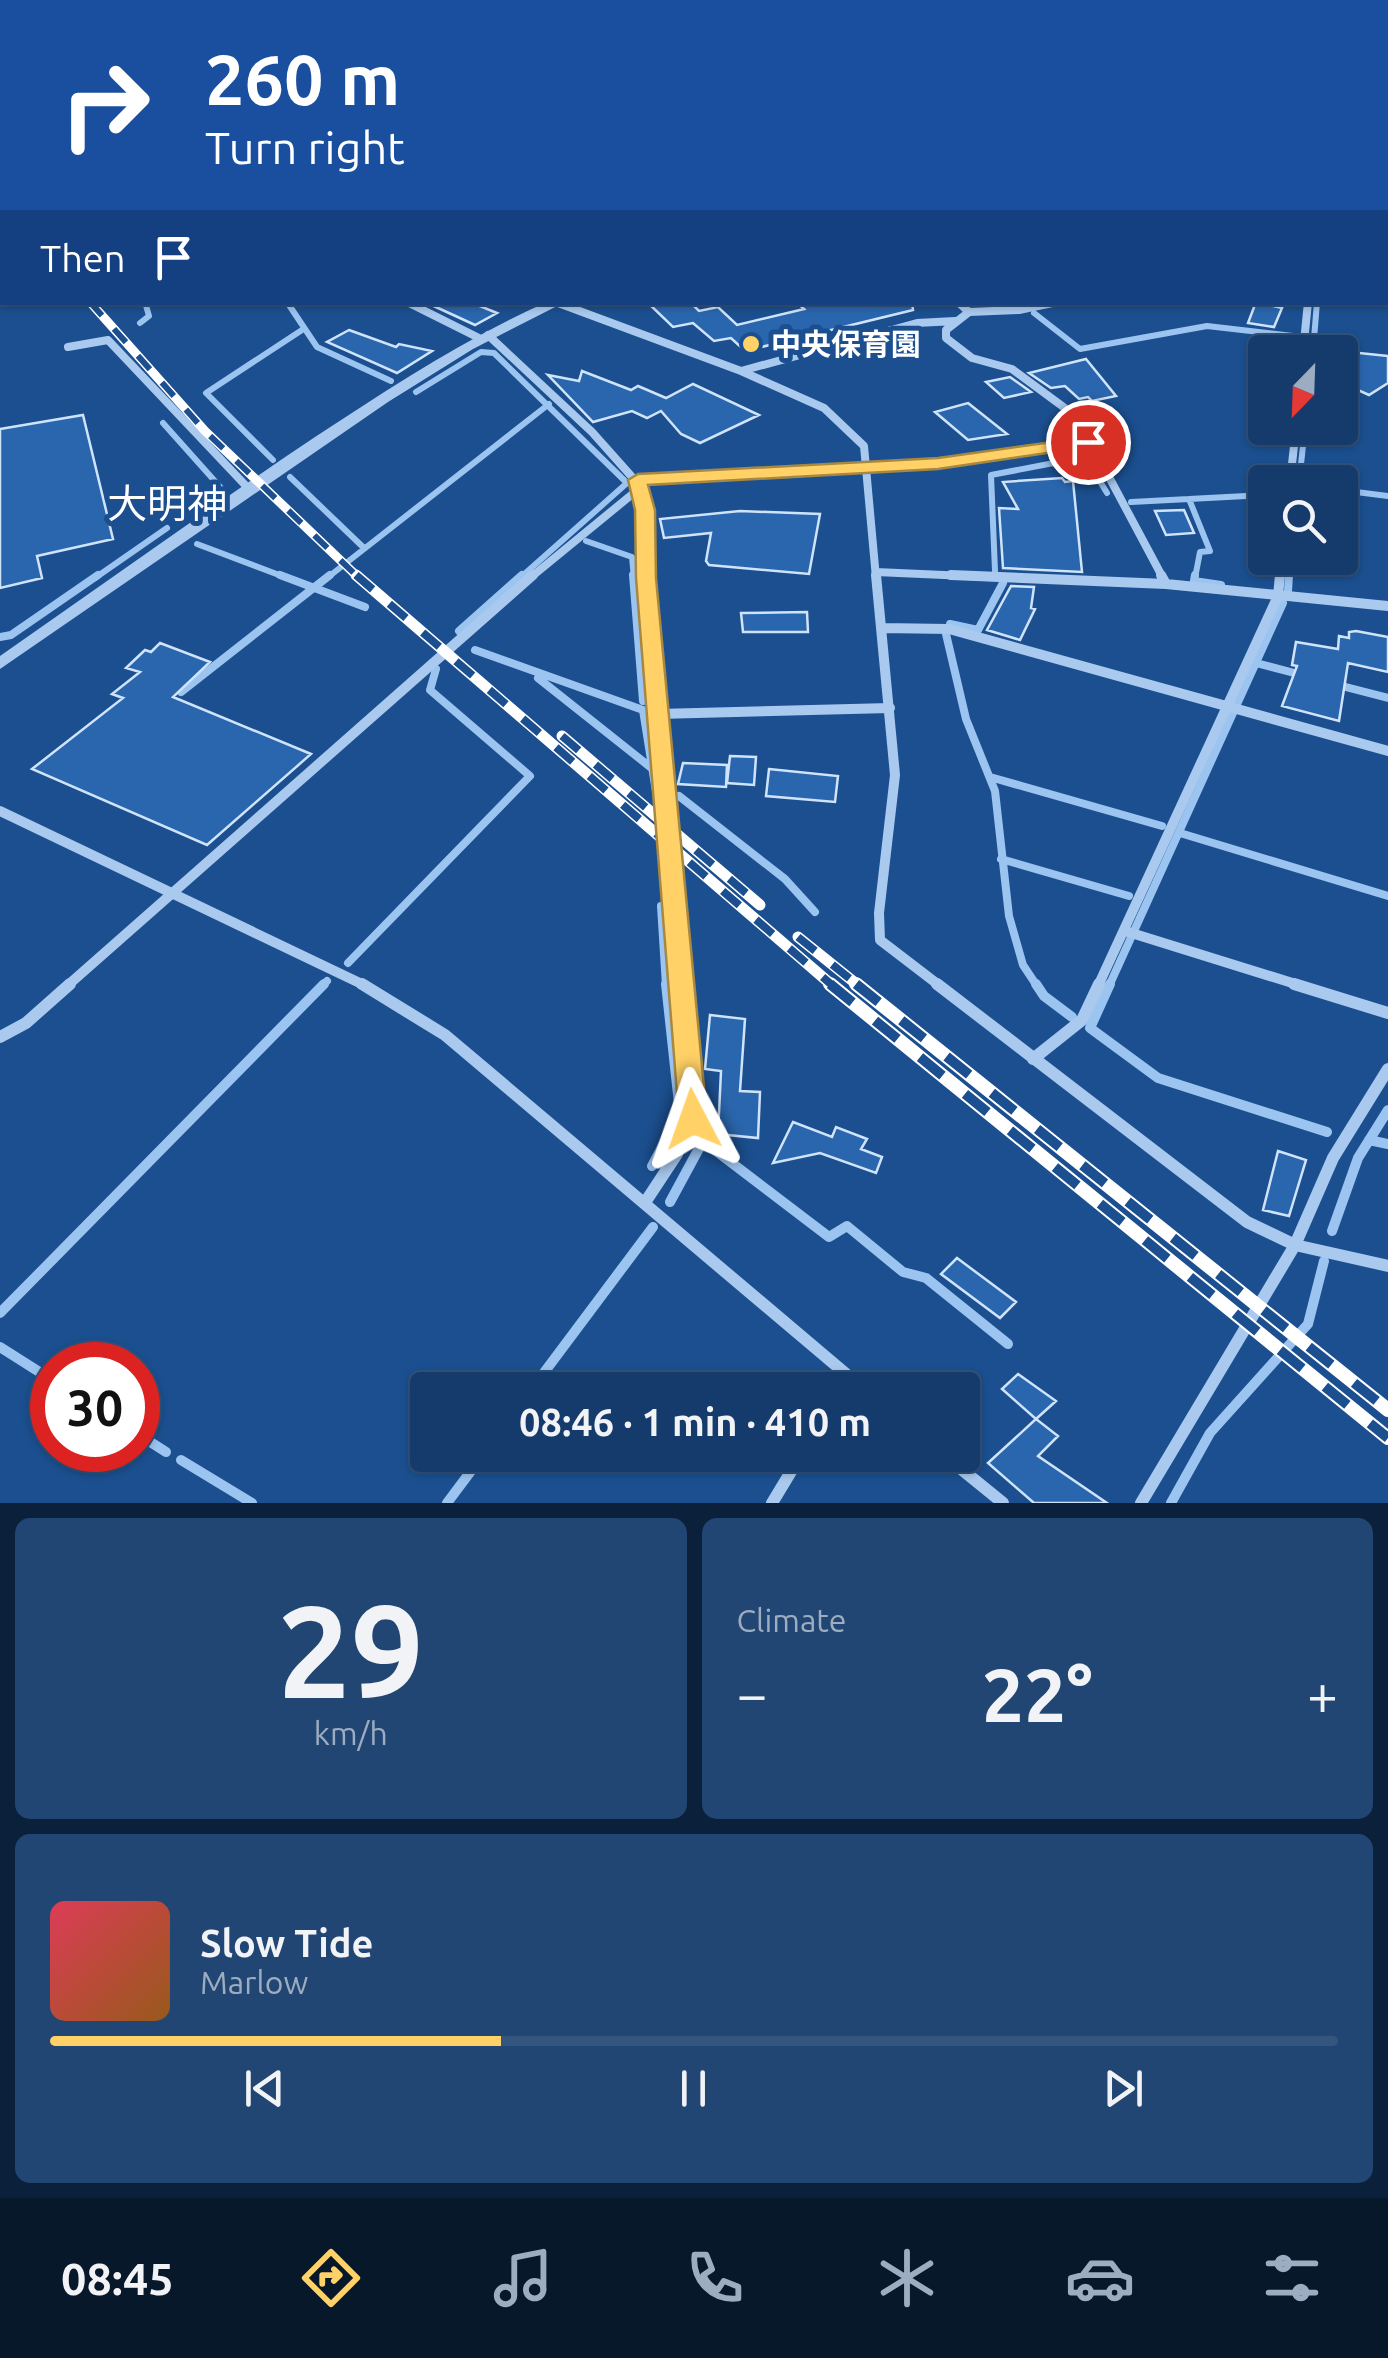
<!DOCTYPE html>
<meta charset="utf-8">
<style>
body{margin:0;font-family:Ubuntu,"Noto Sans JP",sans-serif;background:#214673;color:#f1f3f6;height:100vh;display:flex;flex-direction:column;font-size:38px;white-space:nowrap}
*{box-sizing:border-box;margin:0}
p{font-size:32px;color:#9dadc1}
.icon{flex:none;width:55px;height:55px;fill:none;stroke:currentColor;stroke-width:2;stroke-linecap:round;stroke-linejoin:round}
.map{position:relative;height:1503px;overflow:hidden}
.side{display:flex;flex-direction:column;gap:15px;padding:15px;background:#0b203b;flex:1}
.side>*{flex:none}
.hud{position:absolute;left:0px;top:0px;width:1390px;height:305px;box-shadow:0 2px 8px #0004,0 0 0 2px #33557e;background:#1a4fa0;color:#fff;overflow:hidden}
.needle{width:65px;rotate:203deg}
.controls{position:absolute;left:1248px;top:335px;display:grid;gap:20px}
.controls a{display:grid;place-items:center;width:110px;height:110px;border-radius:10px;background:#143b6b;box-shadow:0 2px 8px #0004,0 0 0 2px #33557e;font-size:50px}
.speed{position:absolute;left:30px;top:1342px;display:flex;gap:20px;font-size:50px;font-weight:700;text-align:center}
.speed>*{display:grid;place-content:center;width:130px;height:130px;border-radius:50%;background:#143b6b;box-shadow:0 2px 8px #0004,0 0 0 2px #33557e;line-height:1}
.speed .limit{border:15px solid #d22;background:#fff;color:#111}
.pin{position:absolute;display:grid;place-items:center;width:85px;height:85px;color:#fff;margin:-42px;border:5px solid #fff;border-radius:50%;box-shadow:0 2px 10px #0007}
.me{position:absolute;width:110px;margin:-55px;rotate:356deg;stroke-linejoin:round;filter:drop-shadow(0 0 8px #0008)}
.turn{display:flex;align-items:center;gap:35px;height:210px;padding:0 40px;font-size:45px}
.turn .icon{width:130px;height:130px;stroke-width:2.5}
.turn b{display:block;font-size:70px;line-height:85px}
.then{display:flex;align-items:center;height:95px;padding:0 40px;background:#0003;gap:20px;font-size:38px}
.big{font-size:75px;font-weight:700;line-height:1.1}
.side .card{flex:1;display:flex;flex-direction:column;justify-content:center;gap:15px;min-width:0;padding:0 35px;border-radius:15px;background:#214673}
.side .dial{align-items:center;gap:0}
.dial b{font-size:130px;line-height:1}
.song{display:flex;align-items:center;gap:30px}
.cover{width:120px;height:120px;border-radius:15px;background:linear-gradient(135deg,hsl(350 70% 55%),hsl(30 70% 35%))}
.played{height:10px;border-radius:5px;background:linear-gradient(90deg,#ffd166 35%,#33557e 35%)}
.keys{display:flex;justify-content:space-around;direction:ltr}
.heat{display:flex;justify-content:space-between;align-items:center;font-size:55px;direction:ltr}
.side .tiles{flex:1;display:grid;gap:15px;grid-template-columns:1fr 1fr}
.card:last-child{grid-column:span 2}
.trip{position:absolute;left:410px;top:1372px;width:570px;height:100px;border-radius:10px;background:#143b6b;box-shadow:0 2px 8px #0004,0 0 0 2px #33557e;font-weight:700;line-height:100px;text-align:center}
.tabs{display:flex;height:160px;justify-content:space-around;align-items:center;background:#08182b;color:#9dadc1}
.tabs .icon{width:70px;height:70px}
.tabs .current{color:#ffd166}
.tabs b{font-size:45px;color:#f1f3f6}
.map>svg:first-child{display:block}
</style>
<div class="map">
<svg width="1388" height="1503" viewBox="0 0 1388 1503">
<rect width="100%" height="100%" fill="#1b4f8f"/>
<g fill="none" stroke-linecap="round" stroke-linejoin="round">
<path stroke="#9cc4f0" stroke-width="5" d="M605 0 614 2
M1057 2 1064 0"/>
<path stroke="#9cc4f0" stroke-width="6" d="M287 302 317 347 391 381
M1034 313 1080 349 1207 326 1293 336
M140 323 149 316 145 302
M1314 339 1317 302
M416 392 481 352 494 353 627 483 520 578
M163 423 221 488 204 503
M273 460 206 393 302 330
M290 477 364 548
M1299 482 1305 428
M1340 490 1388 496
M1131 502 1189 499
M586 541 632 557 634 578
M197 544 287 578
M995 571 991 475 1085 457 1107 493
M95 578 167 528
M327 578 549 404
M1195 578 1200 552 1210 551 1189 499 1265 495
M1289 578 1291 558"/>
<path stroke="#9cc4f0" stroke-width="8" d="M280 575 365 607
M633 575 643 701
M1195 575 1194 581 1221 585
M1288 591 1289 575
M950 624 978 630 1003 583
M459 631 522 575
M946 634 966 719 995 791 1009 916 1023 965 1037 986
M0 637 11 635 98 575
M475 650 643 710 658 804
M1256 663 1302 675
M538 678 654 770
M1334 684 1388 698
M181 692 330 575
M990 777 1162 826
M679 796 785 879 815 912
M1180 833 1388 896
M1001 859 1129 896
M661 906 666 986
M348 963 530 776 430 690 436 669
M322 986 327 981
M1109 986 1283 603"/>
<path stroke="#9cc4f0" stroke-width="10" d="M1036 984 1044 996 1072 1017
M1110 984 1090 1028 1158 1078 1327 1132
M1369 1140 1388 1144
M652 1166 680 1113 666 984
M670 1202 703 1141 829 1237 847 1226 903 1272 926 1278 1008 1344
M1332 1231 1358 1158 1388 1110
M0 1313 324 984
M0 1347 52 1380
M531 1390 653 1227
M138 1434 166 1452
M181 1460 252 1503
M447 1503 483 1455
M1171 1503 1210 1433 1308 1324 1324 1261"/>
</g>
<path fill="#2a66ad" stroke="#cfe3fa" stroke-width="2.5" d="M425 302H470L497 313 475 325Z
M647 302H690L699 311 718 307 737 325 804 309 796 302H912L913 310 745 351 731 338 714 341 693 323 673 327Z
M1256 302 1282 308 1274 327 1248 323Z
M349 330 396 347 399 344 432 351 397 373 327 342Z
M1340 351 1388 356V383L1369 395 1340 382Z
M1086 359 1116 396 1092 401 1088 397 1079 399 1065 386 1051 388 1029 373Z
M582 371 631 390 638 386 666 398 693 384 759 415 700 443 681 434 661 411 647 418 632 411 593 422 548 375 579 381Z
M1010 377 1031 392 1004 398 986 382Z
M968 403 1007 434 968 440 935 412Z
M83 415 113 539 37 556 42 578 0 588V429Z
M1062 478 1065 482 1073 481 1082 572 1003 568 999 508 1018 509 1003 482Z
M1184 510 1194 533 1166 535 1155 511Z
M740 511 820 514 809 574 709 565 706 561 711 533 664 538 660 519Z
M1011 586 1034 587 1031 608 1035 609 1020 640 987 630Z
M807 612 808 632H743L741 613Z
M1356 631 1388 637V672L1348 663 1339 721 1282 706 1297 666 1292 665 1296 642 1338 649 1339 636 1349 638V632Z
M160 643 210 662 173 697 311 754 207 845 32 769 123 698 112 694 140 672 126 668 145 650 151 652Z
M730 756 756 757 754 785 727 783Z
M683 763 727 765 726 787 678 784Z
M769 769 838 776 835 802 766 796Z
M710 1015 745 1019 740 1091 760 1092 758 1138 718 1134 721 1071 705 1069Z
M793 1122 832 1137 836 1127 867 1139 861 1149 882 1157 876 1173 820 1153 773 1163Z
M1278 1151 1306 1160 1289 1216 1263 1210Z
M957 1258 1016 1302 1000 1318 941 1274Z
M1018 1374 1056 1401 1036 1419 1058 1436 1038 1456 1107 1503H1034L988 1463 1036 1419 1002 1389Z"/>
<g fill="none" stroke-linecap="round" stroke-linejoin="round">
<path stroke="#a9c9ee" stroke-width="6" d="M946 0 952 2
M1078 0 1085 2
M1245 0 1249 2
M11 2 18 0
M422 2 470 0
M816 2 823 0"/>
<path stroke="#a9c9ee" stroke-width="8" d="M0 257 2 261
M407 302 481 339
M958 302 969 312 946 330V338L972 358 1012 369 1077 417 1163 578
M558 303 741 371 917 323 955 321
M969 312 1019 310 1057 302
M488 335 592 432 641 487 648 578
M68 347 108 340 248 488
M1303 352 1308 302
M741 371 824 408 864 446 876 578
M637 479 939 463 1088 442
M1290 482 1296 428
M876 572 1012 578
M530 578 641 487
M1280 578 1282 558"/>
<path stroke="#a9c9ee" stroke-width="10" d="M648 575 681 986
M876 575 895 775 879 913 880 940 940 986
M951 575 1166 584
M1161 575 1166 584 1388 606
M882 628 949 629 1388 751
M658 714 890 708
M0 811 366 986
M1125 931 1302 986
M67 986 533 575
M1098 986 1278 596 1280 575"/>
<path stroke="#a9c9ee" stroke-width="12" d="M362 984 445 1035 865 1390
M937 984 1247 1222 1295 1245 1388 1266
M1294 984 1388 1013
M0 1037 26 1023 70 984
M1033 1059 1082 1020 1099 984
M646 1201 677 1154 692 1116 680 984
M944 1455 1003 1503
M772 1503 801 1455
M1141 1503 1295 1245 1333 1158 1388 1069"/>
<path fill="#a9c9ee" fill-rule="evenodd" d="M657 0H671L672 2H660Z
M547 302H565L473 349 388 402 0 669V656C105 583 209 508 315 437 390 388 464 339 547 302Z"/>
<defs>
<path id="rail-far2" d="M90 302 205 431 359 578"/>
<path id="rail-far1" d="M356 575 833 986
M562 736 760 905
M798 937 859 986"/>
<path id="rail" d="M830 984 1388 1438
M856 984 1388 1410"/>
</defs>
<use href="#rail-far2" stroke="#fff" stroke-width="9"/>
<use href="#rail-far1" stroke="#fff" stroke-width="11"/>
<use href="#rail" stroke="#fff" stroke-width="14"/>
<use href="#rail-far2" stroke="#1b4f8f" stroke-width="6" stroke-dasharray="18" stroke-linecap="butt"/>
<use href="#rail-far1" stroke="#1b4f8f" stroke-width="8" stroke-dasharray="22" stroke-linecap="butt"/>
<use href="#rail" stroke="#1b4f8f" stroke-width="10" stroke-dasharray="29" stroke-linecap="butt"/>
</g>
<path fill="#ffd166" stroke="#a68842" stroke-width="2.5" d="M1088 437 1095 438V446L938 469 648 485 655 510 656 578 707 1119 703 1126 693 1130 683 1126 679 1119 636 578 635 510 628 480 638 474 938 458Z"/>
<circle fill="#ffd166" stroke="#1b4f8f" stroke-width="4" cx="751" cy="344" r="10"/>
<g text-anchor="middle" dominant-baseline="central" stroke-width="10" stroke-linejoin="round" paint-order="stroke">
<g font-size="30" font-weight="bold" fill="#fff" stroke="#1b4f8f" text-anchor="start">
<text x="771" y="344">中央保育園</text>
</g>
<g font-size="40" fill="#fff" stroke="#1b4f8f">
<text x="167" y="503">大明神</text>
</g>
</g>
</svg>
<div class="controls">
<a><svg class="needle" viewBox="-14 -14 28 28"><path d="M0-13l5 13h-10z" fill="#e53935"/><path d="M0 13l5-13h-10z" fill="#9dadc1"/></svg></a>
<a><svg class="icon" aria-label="search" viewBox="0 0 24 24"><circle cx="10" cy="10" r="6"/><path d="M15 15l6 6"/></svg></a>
</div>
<div class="speed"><div class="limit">30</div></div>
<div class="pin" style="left:1088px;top:442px;background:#d93025"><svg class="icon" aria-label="arrive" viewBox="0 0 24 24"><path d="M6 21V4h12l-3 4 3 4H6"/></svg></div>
<svg class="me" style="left:693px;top:1119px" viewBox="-20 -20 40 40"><path d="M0-17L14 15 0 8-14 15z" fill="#ffd166" stroke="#fff" stroke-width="4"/></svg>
<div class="trip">08:46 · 1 min · 410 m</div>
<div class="hud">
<div class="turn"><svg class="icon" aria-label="right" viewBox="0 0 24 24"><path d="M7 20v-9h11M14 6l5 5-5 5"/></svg><div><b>260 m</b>Turn right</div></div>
<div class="then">Then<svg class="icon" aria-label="arrive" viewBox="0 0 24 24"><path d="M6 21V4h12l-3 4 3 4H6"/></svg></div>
</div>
</div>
<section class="side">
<div class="tiles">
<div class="card dial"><b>29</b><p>km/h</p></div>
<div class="card"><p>Climate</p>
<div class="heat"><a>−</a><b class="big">22°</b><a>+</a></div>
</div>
<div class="card">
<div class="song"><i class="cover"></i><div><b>Slow Tide</b><p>Marlow</p></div></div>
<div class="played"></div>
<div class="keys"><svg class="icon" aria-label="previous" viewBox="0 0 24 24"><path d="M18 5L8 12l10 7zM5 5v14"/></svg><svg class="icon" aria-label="pause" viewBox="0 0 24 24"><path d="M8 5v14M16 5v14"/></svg><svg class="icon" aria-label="next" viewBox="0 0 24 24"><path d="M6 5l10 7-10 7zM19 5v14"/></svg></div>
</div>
</div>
</section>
<nav class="tabs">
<b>08:45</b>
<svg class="icon current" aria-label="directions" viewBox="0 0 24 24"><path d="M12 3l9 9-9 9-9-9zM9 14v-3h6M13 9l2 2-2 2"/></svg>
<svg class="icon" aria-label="music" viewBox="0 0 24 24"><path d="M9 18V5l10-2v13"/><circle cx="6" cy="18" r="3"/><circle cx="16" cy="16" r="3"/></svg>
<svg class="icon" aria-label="phone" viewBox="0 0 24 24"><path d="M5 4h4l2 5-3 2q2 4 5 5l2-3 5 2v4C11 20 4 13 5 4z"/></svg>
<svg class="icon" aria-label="climate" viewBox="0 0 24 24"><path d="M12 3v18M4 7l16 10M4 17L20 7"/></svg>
<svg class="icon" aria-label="car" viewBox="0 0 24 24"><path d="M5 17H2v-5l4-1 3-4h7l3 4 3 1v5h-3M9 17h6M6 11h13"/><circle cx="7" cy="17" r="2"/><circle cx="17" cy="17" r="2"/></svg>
<svg class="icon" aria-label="filters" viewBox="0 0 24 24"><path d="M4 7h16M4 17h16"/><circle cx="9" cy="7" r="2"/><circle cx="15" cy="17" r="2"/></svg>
</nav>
